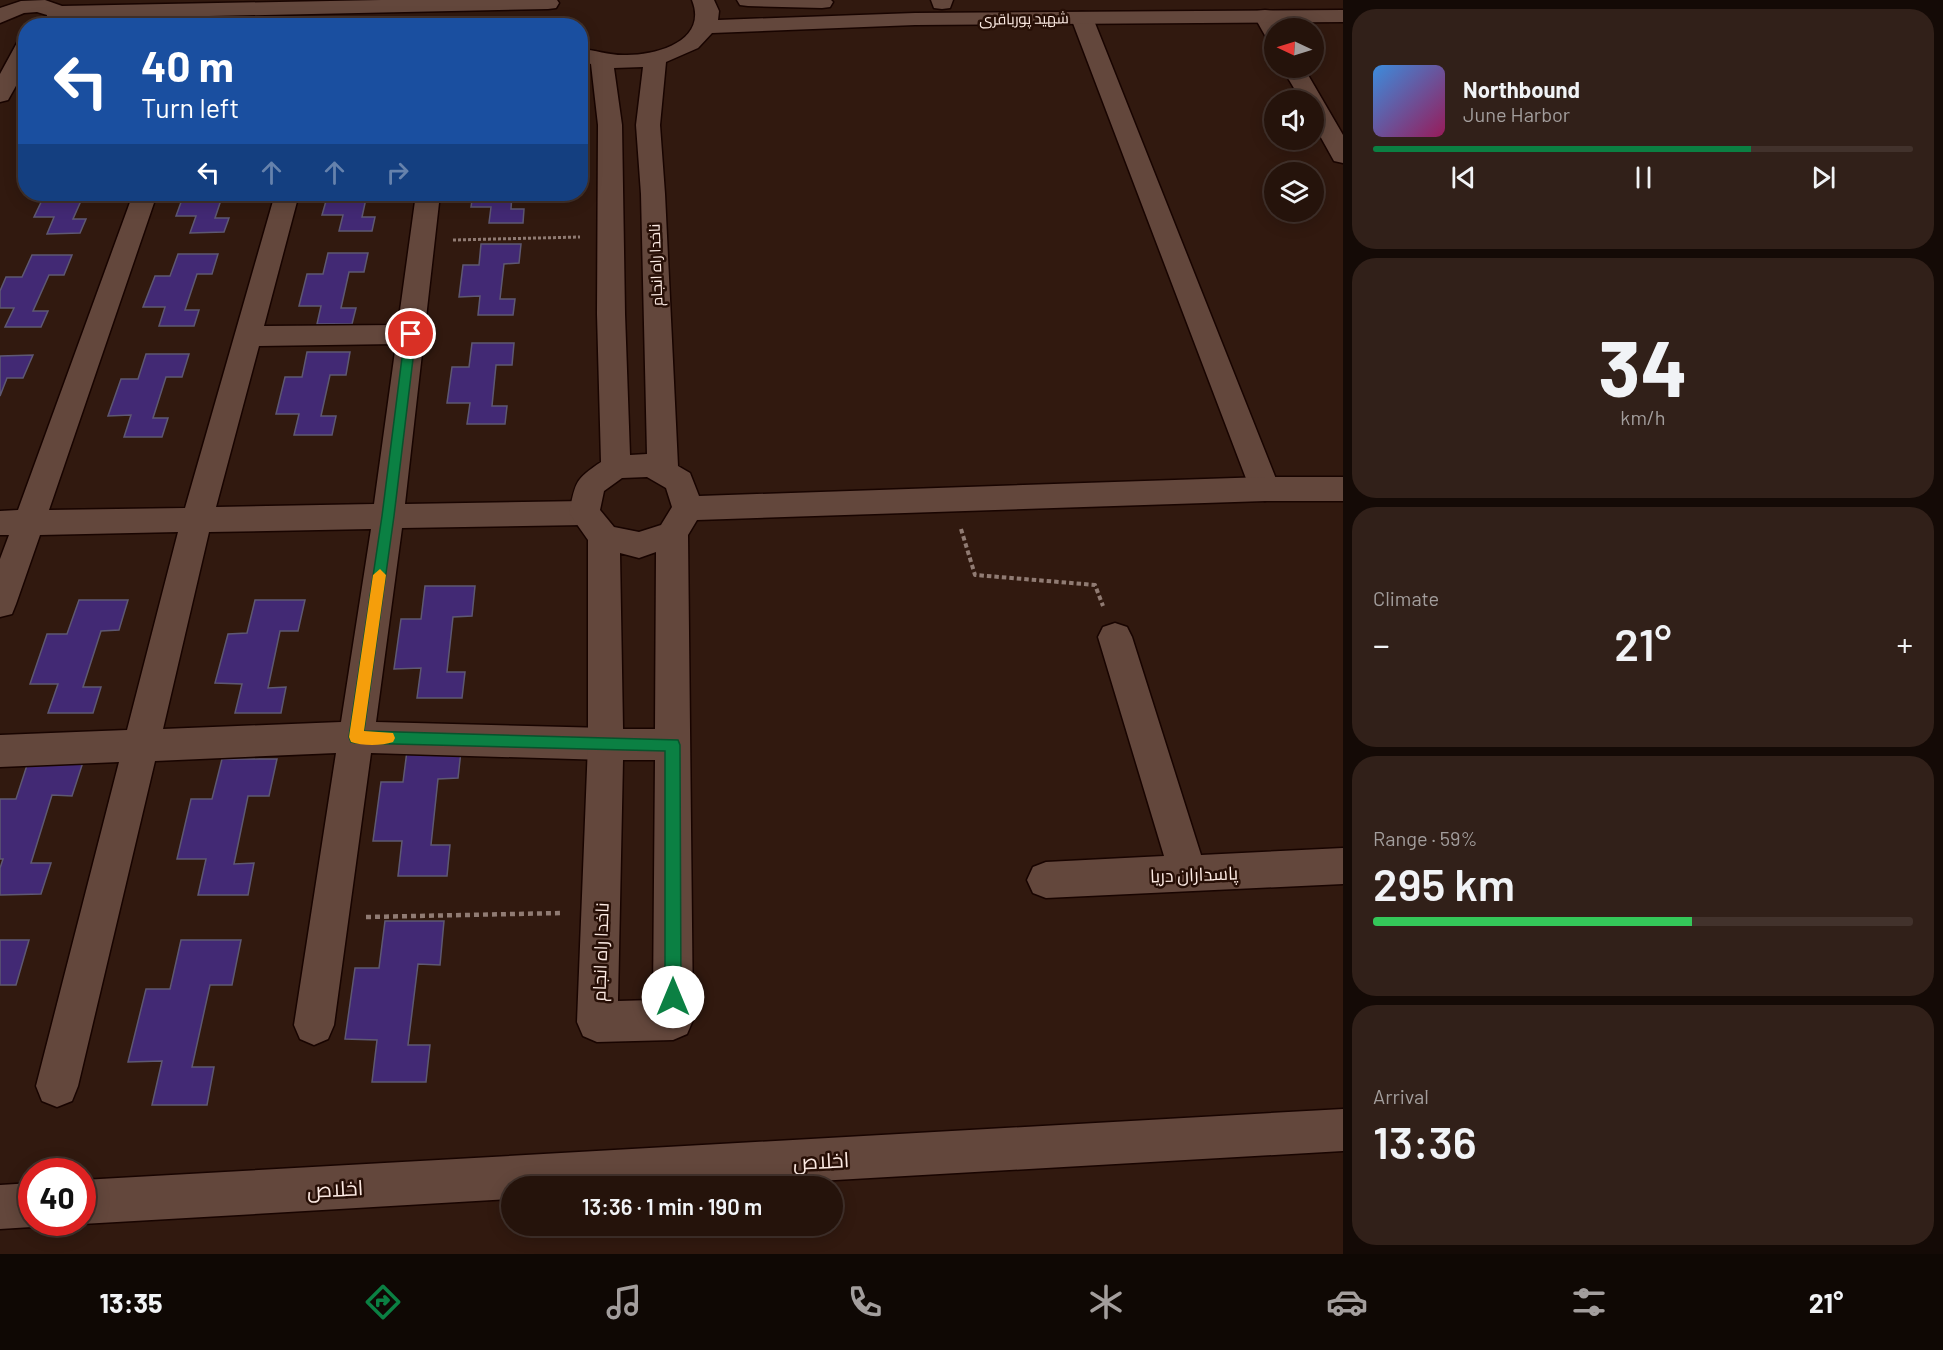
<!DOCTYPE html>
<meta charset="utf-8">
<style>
body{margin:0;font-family:Barlow,Cairo,sans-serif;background:#312019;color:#f1f3f6;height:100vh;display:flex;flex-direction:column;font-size:22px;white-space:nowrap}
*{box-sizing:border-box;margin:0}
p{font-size:20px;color:#a39e9d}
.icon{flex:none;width:33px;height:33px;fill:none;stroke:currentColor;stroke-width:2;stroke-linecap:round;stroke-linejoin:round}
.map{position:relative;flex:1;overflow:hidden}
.sheet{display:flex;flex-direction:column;gap:9px;padding:9px;background:#140a06;width:600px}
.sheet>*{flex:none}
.guide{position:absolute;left:18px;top:18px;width:570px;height:183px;border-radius:24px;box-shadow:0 3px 15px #0003,0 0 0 2px #42322c;background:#1a4fa0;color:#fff;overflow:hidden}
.needle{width:39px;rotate:274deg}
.tools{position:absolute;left:1264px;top:18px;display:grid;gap:12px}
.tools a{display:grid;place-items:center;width:60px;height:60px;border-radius:50%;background:#25130b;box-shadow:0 3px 15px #0003,0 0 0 2px #42322c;font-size:30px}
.speed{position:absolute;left:18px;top:1158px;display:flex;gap:12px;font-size:30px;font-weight:700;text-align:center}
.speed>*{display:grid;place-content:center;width:78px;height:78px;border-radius:50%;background:#25130b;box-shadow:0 3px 15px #0003,0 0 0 2px #42322c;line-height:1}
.speed .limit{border:9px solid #d22;background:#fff;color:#111}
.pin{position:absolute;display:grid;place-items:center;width:51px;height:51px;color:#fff;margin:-26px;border:3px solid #fff;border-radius:50%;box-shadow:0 2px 6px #0007}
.me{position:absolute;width:66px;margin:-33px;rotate:0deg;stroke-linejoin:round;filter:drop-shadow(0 0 4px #0008)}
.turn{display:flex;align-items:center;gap:21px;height:126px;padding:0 24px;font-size:27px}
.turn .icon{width:78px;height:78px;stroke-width:2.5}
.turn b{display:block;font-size:42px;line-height:51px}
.lanes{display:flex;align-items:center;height:57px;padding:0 24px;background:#0003;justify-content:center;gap:30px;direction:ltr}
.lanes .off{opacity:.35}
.big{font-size:45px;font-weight:600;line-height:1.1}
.sheet .widget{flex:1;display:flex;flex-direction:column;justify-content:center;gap:9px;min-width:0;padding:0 21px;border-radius:24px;background:#312019}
.sheet .dial{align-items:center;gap:0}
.dial b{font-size:78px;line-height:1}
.song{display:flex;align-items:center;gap:18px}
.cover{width:72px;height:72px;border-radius:9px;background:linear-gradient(135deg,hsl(210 70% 55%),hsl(330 70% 35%))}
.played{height:6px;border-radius:3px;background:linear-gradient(90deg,#0b8043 70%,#42322c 70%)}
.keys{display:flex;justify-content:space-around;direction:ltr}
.heat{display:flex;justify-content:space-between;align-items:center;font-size:33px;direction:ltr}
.charge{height:9px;border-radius:4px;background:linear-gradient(90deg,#34c759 59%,#42322c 0)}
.trip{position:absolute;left:501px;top:1176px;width:342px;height:60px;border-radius:30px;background:#25130b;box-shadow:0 3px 15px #0003,0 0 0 2px #42322c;font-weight:600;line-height:60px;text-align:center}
.tabs{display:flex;height:96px;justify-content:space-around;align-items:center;background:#0f0804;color:#a39e9d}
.tabs .icon{width:42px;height:42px}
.tabs .selected{color:#0b8043}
.tabs b{font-size:27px;color:#f1f3f6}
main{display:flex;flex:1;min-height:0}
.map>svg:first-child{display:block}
</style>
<main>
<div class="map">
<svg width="1343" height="1254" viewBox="0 0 1343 1254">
<rect width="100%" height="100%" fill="#31190f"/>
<path fill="#422974" stroke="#5e5872" stroke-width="1.5" d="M45 194H84L73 219H86L80 233 47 234 54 217H34Z
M184 194H223L215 218H229L224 232 190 233 196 216H176Z
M328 194H367L362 217H375L372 231H339L343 215H322Z
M473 194H512L511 209H524L523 223H489L491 207H471Z
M481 244H521L519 263 504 264 500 299H515L513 315H478L480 296 459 297 463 265H479Z
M328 253H368L364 272H349L341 308H356L352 324H317L321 306H299L307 274H323Z
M178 254H218L212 274H197L185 310H199L194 326H159L165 307H143L155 276H170Z
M32 255H72L64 275H49L33 311H48L41 327H5L14 308H0V291L6 277H22Z
M472 343H514L512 365H496L492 406H507L505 424H467L470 403H447L452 367H469Z
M307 352H350L346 375H330L321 416H336L332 435H294L299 414H276L285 377H302Z
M146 354H189L182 377H166L153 418H168L162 437H124L131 415 108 416 121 379H138Z
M33 355 23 378H7L0 396V356Z
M425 586H475L472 616 453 617 447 672H465L462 698H417L421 668 394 669 401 619H421Z
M79 600H128L119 630 101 631 83 687H101L93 713H48L58 684H30L47 634H67Z
M255 600H305L298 631H280L268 688 286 687 281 713H235L242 684 215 683 228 634 247 633Z
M462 742 458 778 438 779 431 845H450L447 876H398L402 841H373L381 782H403L408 743Z
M29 759H84L72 796 52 795 31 863H51L41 894 0 895V868L3 859H0V799H16Z
M222 759H277L269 796H248L234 864 254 863 248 895H198L206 859H177L191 799H212Z
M385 921H444L440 965 418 964 408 1045H430L426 1082H372L377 1040 345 1039 355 968H379Z
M0 940H29L16 985H0Z
M181 940H241L232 985H210L192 1067H214L207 1105H152L162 1061 128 1062 146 989H170Z"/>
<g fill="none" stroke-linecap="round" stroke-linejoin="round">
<defs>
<path id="minor" d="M931 0H953L950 8 942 9 934 8Z
M1265 10 1273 11 1283 28H1275V41L1267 39 1254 16 1257 11Z
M1082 12 1090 13 1093 18 1280 489 1276 497 1265 501 1254 497 1250 489 1071 18 1074 13Z
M1282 68H1304L1343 135V163L1334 161 1314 125V100H1301Z
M133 194H157L49 510 185 508 275 194H299L264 326 398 325 416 194H440L405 504 584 501 595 504 599 513 595 522 584 525 402 528 376 722 606 728 618 733 624 744 618 755 606 760 371 753 334 1025 328 1039 314 1045 300 1039 294 1025 336 753 155 761 78 1086 72 1101 57 1107 42 1101 36 1086 119 762 0 767V735L127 730 178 532 40 535 16 604 12 614 0 617V559L9 535H0V511L18 510ZM396 344 374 504 216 507 259 346ZM371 529 341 722 163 729 209 532Z
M1115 623 1127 627 1132 637 1201 855 1343 848V884L1046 898 1033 893 1027 880 1033 867 1046 862 1164 856 1098 637 1103 627Z
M1343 1109V1151L731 1186H512V1199L82 1224 79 1222H82V1180Z
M32 1183V1222H43L32 1227 0 1229V1185Z"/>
<path id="tertiary" d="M45 0 62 6 381 0H557L559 3 556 8 548 9 68 19V26H46L47 15 37 12 24 13 0 23V8L21 1Z
M692 0H714L719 11 718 20 915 13 1343 10V22L915 25 712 33 698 48 666 62 660 125 665 194 678 466 690 473 699 496 1265 477H1343V501H1265L697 520 688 535 693 1020 687 1034 673 1040 597 1042 583 1036 577 1022 588 744V540L569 513C576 482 574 480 601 462L597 314 598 125 591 64 580 61V49C596 50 611 56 627 55 659 55 708 40 692 0ZM643 67 636 125 641 194 647 454 630 455 625 314 622 125 614 68ZM647 477 666 488 672 507 661 525 639 532 614 527 600 510 604 491 622 478ZM656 552 655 729H623L620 553 639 558ZM623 760H655L653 1000 618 1001Z
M737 0H831L833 2 830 7 822 8 748 6 740 5Z
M26 39V68L8 100 0 102V74L18 41Z"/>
</defs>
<use href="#minor" stroke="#180400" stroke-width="3"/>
<use href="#tertiary" stroke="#180400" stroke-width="3"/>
<path stroke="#907b73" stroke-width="3" stroke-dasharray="3 2" stroke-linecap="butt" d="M453 240 580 237"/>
<path stroke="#907b73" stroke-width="4" stroke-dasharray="4.5 3" stroke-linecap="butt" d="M961 529 975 575 1095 585 1103 606"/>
<path stroke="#907b73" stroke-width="4.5" stroke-dasharray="5 4" stroke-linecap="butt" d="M366 917 563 913"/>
<use href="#minor" fill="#63473c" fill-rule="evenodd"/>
<use href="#tertiary" fill="#63473c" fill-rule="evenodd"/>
</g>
<path fill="#0b8043" stroke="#07532c" stroke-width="1.5" d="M411 330 416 334 394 516 364 731 678 740 680 745 681 997 679 1003 673 1006 667 1003 665 997V751L356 743 351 742 349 737 382 516 405 334Z"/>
<path fill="#f59e0b" d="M380 569 386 575 364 731 393 733 395 738 393 742C382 746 362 746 351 742L349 737 373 575Z"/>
<g text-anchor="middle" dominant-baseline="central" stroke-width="5" stroke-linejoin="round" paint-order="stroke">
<g font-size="15" fill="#fdebe4" stroke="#270f06">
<text transform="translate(1024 18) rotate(-1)">شهید پورباقری</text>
<text transform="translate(655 265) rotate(-92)">ناخدا راه انجام</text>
</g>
<g font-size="18" fill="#fdebe4" stroke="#270f06">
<text transform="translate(1194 874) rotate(-2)">پاسداران دریا</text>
<text transform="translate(600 952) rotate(-88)">ناخدا راه انجام</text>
</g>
<g font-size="21" fill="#fdebe4" stroke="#270f06">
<text transform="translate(821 1160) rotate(-3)">اخلاص</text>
<text transform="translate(335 1188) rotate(-3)">اخلاص</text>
</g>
</g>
</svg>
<div class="tools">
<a><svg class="needle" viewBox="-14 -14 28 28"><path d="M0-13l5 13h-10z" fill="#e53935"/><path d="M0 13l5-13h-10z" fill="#a39e9d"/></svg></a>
<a><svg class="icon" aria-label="sound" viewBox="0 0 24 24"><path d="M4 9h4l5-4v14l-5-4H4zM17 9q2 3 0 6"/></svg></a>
<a><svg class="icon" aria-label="layers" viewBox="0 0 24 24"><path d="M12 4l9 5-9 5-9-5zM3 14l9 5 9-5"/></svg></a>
</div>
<div class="speed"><div class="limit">40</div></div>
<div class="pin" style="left:411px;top:334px;background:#d93025"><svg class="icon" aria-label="arrive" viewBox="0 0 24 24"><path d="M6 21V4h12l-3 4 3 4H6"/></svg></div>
<svg class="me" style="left:673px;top:997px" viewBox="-20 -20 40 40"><circle r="19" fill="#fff"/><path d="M0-13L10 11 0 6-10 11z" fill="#0b8043"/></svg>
<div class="trip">13:36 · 1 min · 190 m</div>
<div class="guide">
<div class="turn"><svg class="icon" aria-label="left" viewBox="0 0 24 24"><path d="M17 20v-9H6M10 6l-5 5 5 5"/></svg><div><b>40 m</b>Turn left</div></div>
<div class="lanes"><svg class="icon" aria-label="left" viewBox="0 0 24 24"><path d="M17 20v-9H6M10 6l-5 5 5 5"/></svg><svg class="icon off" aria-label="ahead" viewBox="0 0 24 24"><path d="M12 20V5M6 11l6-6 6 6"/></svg><svg class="icon off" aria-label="ahead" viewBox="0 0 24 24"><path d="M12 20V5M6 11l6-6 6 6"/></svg><svg class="icon off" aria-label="right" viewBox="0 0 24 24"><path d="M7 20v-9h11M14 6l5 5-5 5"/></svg></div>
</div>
</div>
<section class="sheet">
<div class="widget">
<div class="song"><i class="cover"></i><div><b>Northbound</b><p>June Harbor</p></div></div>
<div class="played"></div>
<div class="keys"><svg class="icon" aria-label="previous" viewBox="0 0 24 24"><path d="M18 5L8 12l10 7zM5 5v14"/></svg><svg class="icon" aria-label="pause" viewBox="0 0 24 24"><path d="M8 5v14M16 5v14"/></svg><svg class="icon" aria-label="next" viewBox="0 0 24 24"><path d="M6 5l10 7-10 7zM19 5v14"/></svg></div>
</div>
<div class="widget dial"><b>34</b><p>km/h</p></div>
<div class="widget"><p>Climate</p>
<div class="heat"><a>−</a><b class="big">21°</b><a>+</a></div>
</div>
<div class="widget"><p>Range · 59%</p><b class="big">295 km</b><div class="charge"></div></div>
<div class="widget"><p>Arrival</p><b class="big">13:36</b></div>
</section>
</main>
<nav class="tabs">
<b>13:35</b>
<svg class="icon selected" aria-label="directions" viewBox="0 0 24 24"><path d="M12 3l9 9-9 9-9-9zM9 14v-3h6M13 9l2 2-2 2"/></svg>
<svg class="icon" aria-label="music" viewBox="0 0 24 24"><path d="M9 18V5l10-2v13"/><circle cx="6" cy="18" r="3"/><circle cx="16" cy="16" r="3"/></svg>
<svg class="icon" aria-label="phone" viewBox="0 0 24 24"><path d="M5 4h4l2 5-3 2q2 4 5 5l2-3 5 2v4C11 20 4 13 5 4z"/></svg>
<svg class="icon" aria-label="climate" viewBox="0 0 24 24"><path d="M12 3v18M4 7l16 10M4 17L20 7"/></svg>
<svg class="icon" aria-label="car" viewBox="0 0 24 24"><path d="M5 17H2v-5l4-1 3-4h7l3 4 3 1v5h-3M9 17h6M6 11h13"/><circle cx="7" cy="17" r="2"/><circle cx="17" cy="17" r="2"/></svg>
<svg class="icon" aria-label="filters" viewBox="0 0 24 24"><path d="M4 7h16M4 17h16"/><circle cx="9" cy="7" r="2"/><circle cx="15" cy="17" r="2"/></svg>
<b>21°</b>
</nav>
